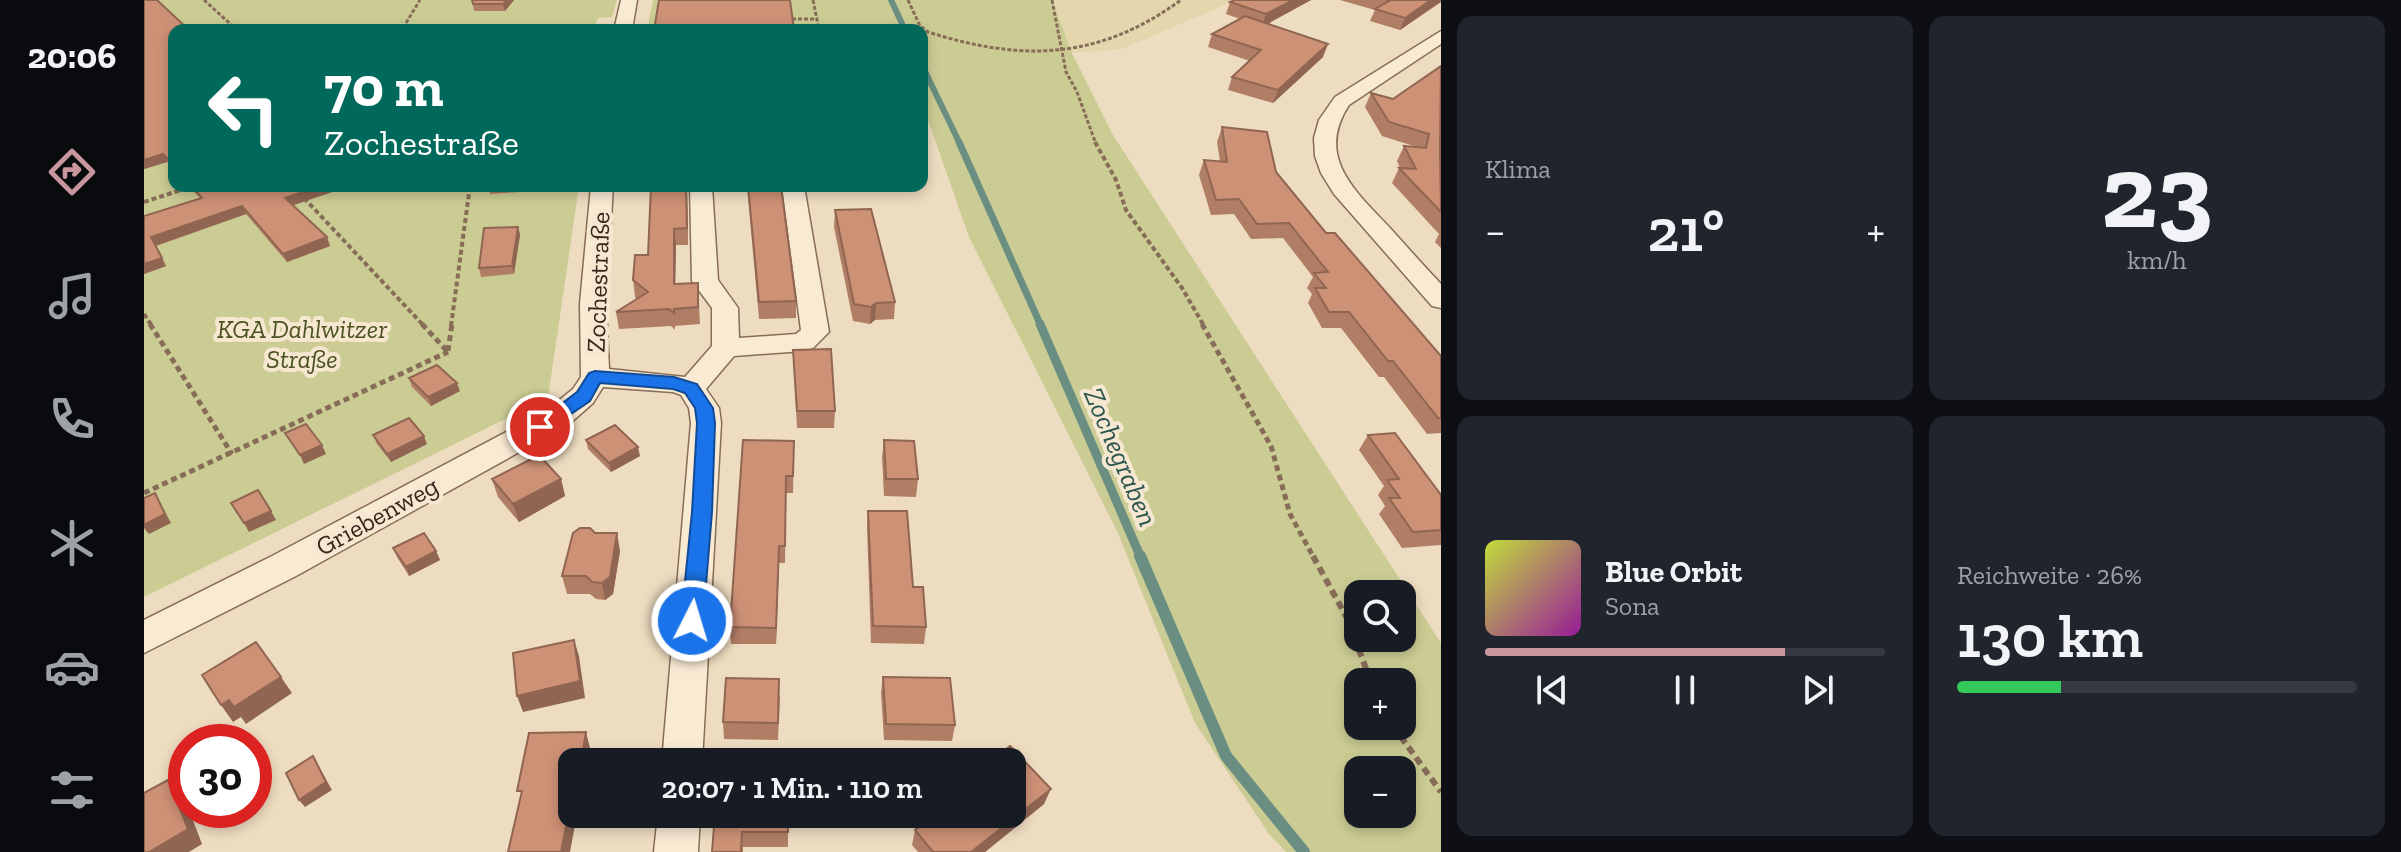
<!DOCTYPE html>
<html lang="de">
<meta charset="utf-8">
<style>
body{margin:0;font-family:"Zilla Slab",serif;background:#20242c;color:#f1f3f6;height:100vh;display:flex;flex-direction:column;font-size:30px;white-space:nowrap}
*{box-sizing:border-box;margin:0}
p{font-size:26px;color:#9ea1a6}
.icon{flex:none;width:44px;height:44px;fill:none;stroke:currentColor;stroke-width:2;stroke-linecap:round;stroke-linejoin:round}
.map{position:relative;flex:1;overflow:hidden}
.sheet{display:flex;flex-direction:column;gap:16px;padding:16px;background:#0d0f14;width:960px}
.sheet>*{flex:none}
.hud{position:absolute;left:24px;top:24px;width:760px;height:168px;border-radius:16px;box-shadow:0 4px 12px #0003;background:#00695c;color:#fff;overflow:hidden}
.tools{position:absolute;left:1200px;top:580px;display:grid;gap:16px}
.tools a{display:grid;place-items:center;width:72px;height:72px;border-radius:16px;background:#171b24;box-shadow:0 4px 12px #0003;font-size:40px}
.speed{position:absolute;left:24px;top:724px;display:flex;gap:16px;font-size:40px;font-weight:700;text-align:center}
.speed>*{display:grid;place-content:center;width:104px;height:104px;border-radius:50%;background:#171b24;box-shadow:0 4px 12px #0003;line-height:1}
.speed .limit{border:12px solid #d22;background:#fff;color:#111}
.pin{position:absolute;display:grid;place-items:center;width:68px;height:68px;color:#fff;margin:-34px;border:4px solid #fff;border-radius:50%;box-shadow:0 2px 8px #0007}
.me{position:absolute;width:88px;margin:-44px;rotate:5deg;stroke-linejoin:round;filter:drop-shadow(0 0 6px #0008)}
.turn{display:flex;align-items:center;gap:28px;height:168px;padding:0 24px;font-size:36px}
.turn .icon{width:104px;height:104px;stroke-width:2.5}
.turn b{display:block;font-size:56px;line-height:68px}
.big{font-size:60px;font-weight:600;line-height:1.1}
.sheet .tile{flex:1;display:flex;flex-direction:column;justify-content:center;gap:12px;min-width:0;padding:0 28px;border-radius:16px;background:#20242c}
.sheet .dial{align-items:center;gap:0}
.dial b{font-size:104px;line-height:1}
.song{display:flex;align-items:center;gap:24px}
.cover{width:96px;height:96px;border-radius:12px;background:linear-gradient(135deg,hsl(70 70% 55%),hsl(300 70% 35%))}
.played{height:8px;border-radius:4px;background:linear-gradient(90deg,#c8979e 75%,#363941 75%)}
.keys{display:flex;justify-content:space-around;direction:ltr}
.heat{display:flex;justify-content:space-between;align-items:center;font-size:44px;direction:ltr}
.charge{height:12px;border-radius:6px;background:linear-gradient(90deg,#34c759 26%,#363941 0)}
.sheet .tiles{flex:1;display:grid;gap:16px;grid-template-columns:repeat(2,1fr)}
.trip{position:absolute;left:414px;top:748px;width:468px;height:80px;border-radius:16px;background:#171b24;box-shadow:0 4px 12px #0003;font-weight:600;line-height:80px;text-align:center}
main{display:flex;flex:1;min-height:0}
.tabs{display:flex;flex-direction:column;width:144px;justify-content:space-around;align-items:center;background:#090b0e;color:#9ea1a6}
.tabs .icon{width:56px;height:56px}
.tabs .active{color:#c8979e}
.tabs b{font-size:36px;color:#f1f3f6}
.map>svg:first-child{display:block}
</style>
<main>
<nav class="tabs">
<b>20:06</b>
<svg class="icon active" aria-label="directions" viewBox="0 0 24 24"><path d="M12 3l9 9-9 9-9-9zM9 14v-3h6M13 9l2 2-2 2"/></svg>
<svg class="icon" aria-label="music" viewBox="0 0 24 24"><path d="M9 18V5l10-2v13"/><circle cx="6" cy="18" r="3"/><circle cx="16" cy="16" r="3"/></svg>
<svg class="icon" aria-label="phone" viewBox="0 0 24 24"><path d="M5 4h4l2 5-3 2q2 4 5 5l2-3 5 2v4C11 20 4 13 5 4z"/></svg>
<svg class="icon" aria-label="climate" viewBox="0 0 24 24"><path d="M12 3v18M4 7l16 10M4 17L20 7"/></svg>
<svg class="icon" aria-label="car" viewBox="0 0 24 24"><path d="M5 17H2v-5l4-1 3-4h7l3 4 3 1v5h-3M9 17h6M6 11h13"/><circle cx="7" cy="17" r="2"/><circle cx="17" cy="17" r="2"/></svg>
<svg class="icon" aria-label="filters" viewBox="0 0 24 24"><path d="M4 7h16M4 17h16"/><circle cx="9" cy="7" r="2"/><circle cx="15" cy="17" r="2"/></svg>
</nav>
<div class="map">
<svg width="1297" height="852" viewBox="0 0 1297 852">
<rect width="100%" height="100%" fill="#eedcc0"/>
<path fill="#e4d6ad" d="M908 0H1092L978 49 928 53Z"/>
<path fill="#cbcc94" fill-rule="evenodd" d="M0 0H473L468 17 454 18 450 28 465 30H30V186H435L404 398 0 597Z
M509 0H908L928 53 969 135 1297 643V852H1142L1125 834 1051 723 973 531 825 237 785 123 778 113V30H503ZM1214 594H1258V638H1214ZM1214 682H1258V726H1214ZM1214 770H1258V814H1214Z"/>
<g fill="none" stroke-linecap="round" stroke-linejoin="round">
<path stroke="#6a8e82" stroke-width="6" d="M747 0 761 30
M778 65 816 144"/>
<path stroke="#6a8e82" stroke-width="7" d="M815 142 897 326"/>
<path stroke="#6a8e82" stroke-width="9" d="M896 324 997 558"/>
<path stroke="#6a8e82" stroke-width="12" d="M996 556 1082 756 1160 852"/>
<defs>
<path id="minor" d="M477 0H493L488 30H470Z
M1297 31V44L1205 105C1171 157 1211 191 1246 228 1263 247 1280 266 1297 284V308L1288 306 1190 194 1177 173 1171 156 1170 138 1175 120 1191 97Z
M447 186H469L462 304 465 369 541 377 568 346V308L548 281 546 186H568L574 280 594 308 595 338 652 334 657 330 638 186H660L685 332 669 348 659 351 590 356 562 389 575 408 577 423 558 762H518L547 423 545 408 537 395 529 392 459 387 449 403 424 425 152 576 0 653V620L128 556 402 411 429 389 437 377 436 304Z
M514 814H556L554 852H510Z"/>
</defs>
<use href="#minor" stroke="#876d58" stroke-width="3"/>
<path stroke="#876d58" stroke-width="3" stroke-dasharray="4 2" stroke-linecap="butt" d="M60 0 93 30
M669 0 675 30
M764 0 776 26 784 32C878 62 955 60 1037 0
M908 0 922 72 933 92 952 144
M642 19H673
M262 23 276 0
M371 30 373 25"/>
<path stroke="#876d58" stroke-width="4" stroke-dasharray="5 3" stroke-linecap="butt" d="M951 142 972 180 982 210 1038 288 1060 326
M160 198 280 326
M0 202 49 186
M0 314 8 326
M307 326 326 186"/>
<path stroke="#876d58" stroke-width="5" stroke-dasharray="6 4" stroke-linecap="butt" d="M6 324 88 454
M278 324 304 352
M1058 324 1127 446 1146 514 1170 558
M304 351 308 324
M0 493 304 352"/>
<path stroke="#876d58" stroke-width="6" stroke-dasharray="8 5" stroke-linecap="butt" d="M1169 556 1203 618 1227 682
M1249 726 1297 792"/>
<use href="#minor" fill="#f9ead3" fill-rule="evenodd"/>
</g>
<path fill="#b07d65" d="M328 0H370L361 11H330Z
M1167 0 1123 24 1179 57 1129 103 1084 90 1088 77 1106 61 1064 47 1068 34 1096 19 1082 14 1086 2Z
M1196 0H1297L1256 30 1226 21 1231 10Z
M30 30V170L23 162 0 169Z
M1297 66V248L1291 242 1295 234 1248 183 1255 168H1256L1253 161 1260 146 1276 148 1238 136 1221 107 1227 93 1249 99Z
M1078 127 1132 172 1182 233 1297 356V433L1283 434 1240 377H1235L1197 328H1178L1164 303 1168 294 1163 288 1169 277 1139 238 1107 239 1090 214 1067 215 1055 175 1060 160 1076 161 1073 142Z
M44 186H203V187L148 205 183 237 186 246 143 262 102 214 12 246 22 266 0 274V216L56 198Z
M344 186H409V190L346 194Z
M543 186 544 245H532L531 284 554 283 556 324 531 326V330L527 326 475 329 472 312 493 299 491 297 489 280Z
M603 186H637L652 301V318L615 319Z
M691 210 751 302 750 319 731 320 726 324 709 321 690 227Z
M374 227 376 235 370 274 337 277 335 268Z
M649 350 691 411 690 428H653Z
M265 378 316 391 287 406 268 387Z
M229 435 283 444 247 462 233 444Z
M1224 435 1297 495V545L1258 548 1235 514 1241 506 1234 495 1240 486 1215 450Z
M442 440 496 456 467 472 444 449Z
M740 440 774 479 772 497 740 496 738 457Z
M650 441 649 493H642L641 563H635L632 644H587L586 627Z
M348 479H417L421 496 375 522 354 497Z
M724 511 769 587 782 627 780 644 727 643 723 528Z
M249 548 292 551 296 560 265 576 253 557Z
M476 551 469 594 461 600 452 599 446 594H423L418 576Z
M739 677 811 725 808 741 740 740 737 693Z
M636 696 634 740 580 739 579 722Z
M900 804 841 852H774L768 845 771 830Z
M571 814H644V847H599V852H568Z"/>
<path fill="#906652" d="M363 0H370L361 11 359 4Z
M1149 0H1167L1118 27 1122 14Z
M1287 0H1297V2L1256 30 1261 18Z
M1184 44 1179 57 1129 103 1134 90Z
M19 154 23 162 0 169V160Z
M177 186 203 187 144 207 141 198Z
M542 186H543L544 245 543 228Z
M98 206 102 214 11 246 7 237Z
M374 227 376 235 370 274 368 266Z
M530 229 532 245 531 301 530 284Z
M183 237 186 246 143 262 139 254Z
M18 258 22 266 0 274V264Z
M732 303 731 320 726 324 727 307Z
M313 383 316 391 287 406 284 397Z
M280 436 283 444 247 462 243 454Z
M178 445 182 454 160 464 156 455Z
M494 447 496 456 467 472 465 463Z
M417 479 421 496 375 522 369 504Z
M11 493 27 523 5 534 0 528V525Z
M127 511 132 520 105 532 100 523Z
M473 533 476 551 469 594 461 600 458 583Z
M635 546V563L632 644V628Z
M292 551 296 560 265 576 262 567Z
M430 640 435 656 441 698 379 712 373 696Z
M137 677 148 693 102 724 97 717 89 722 77 705 85 700Z
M442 732 446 748 444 762H437Z
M169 756 188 790 161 807 155 800Z
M24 780 39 795 42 803V810H45L58 844 45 852H5Z
M907 789 900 804 841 852H827Z
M428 796V814H433L426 852H417Z"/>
<path fill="#cd9175" stroke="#906652" stroke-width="2" d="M0 0H13L45 30H30V166L19 154 0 160Z
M328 0H363L359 4H329Z
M515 0H646L650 30H510Z
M1091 0H1149L1122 14 1086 2Z
M1243 0H1287L1261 18 1231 9 1245 1Z
M1101 16 1184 44 1134 90 1088 77 1117 50 1068 34Z
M140 26 146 30H123Z
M1297 66 1296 152 1297 212 1255 168 1272 169 1260 146 1282 148 1285 134 1245 122 1227 93 1249 99Z
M1078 127 1123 132 1132 172 1182 233H1191L1297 356V418H1294L1249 361H1244L1205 312H1185L1171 288H1182L1170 273 1184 272 1145 223 1113 224 1095 199 1072 200 1060 160 1083 162Z
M48 186H177L141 198 183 237 139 254 98 206 7 237 18 258 0 264V216L58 198Z
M507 186H542L543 228 530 229V284L554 283V307L530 309V313L525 309 472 312 504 292 489 280 491 255H504Z
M604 186H637L652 301 615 302Z
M727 209 751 302 732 303 727 307 710 304 691 210Z
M374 227 368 266 335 268 340 228Z
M687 349 691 411H653L649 350Z
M293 365 313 383 284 397 265 378Z
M265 418 280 436 243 454 229 435Z
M162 424 178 445 156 455 141 433Z
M471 425 494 447 465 463 442 440Z
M1251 433 1297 495V530L1269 532 1245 498H1256L1243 480 1255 479 1224 435Z
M599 440 650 441 649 476H642L641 546H635L632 628 586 627Z
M740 440 770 441 774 479H742Z
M395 455 417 479 369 504 348 479Z
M114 490 127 511 100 523 87 503Z
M11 493 21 514 0 525V498Z
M724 511H763L769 587H779L782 627 729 626Z
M436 528H446L451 533H473L466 577 458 583 448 582 442 576H418L429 533Z
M280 533 292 551 262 567 249 548Z
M430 640 436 681 373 696 369 653Z
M112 642 137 677 90 707 85 700 77 705 58 675Z
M739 677 806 678 811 725 742 724Z
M582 678 635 679 634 723 579 722Z
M442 732 437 762H428V796L417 852H364L378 791H373L385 733Z
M866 746 907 789 827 852H789L771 830 792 814H868V762H845Z
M169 756 182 782 155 800 142 773Z
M24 780 44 829 5 852H0V793Z
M571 814H644V832H598L597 852H568Z"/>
<path fill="#1a73e8" stroke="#114b97" stroke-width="2" d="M451 371 530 377 553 384 569 408 571 423 568 512 559 621 555 628 548 631 540 628 537 621 548 512 553 423 551 408 541 393 529 389 456 383 446 401 402 431 396 433 387 427 433 392 445 373Z"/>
<g text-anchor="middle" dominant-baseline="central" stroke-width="8" stroke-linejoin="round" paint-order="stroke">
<g font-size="26" fill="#37271c" stroke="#f6e7d0">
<text transform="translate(454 282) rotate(-88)">Zochestraße</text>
<text transform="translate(233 516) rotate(-29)">Griebenweg</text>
</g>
<g font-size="26" font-style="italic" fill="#4c5323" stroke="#f6e7d0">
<text x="158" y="329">KGA Dahlwitzer<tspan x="158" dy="30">Straße</tspan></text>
</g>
<g font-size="28" font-style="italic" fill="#2b5750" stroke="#f6e7d0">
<text transform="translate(977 457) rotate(67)">Zochegraben</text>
</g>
</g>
</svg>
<div class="tools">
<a><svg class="icon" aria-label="search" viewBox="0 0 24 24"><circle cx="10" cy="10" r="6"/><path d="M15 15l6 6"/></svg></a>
<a>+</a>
<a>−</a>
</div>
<div class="speed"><div class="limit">30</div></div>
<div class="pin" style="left:396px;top:427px;background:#d93025"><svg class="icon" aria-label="arrive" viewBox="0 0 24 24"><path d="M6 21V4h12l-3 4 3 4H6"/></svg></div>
<svg class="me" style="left:548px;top:621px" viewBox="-20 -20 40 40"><circle r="17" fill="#1a73e8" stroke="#fff" stroke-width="3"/><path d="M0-11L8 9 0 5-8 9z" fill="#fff"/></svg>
<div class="trip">20:07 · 1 Min. · 110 m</div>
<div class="hud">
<div class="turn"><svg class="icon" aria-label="left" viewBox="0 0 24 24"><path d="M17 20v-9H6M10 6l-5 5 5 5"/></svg><div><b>70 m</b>Zochestraße</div></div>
</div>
</div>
<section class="sheet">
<div class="tiles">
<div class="tile"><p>Klima</p>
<div class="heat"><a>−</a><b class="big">21°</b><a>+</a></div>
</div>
<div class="tile dial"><b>23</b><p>km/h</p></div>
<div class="tile">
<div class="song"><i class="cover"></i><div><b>Blue Orbit</b><p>Sona</p></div></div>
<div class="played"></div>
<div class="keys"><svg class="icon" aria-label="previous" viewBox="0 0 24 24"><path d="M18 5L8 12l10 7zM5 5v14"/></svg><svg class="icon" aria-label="pause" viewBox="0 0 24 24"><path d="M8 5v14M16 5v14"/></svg><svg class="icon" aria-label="next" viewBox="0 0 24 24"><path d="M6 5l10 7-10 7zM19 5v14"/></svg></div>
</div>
<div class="tile"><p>Reichweite · 26%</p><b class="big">130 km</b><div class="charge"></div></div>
</div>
</section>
</main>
